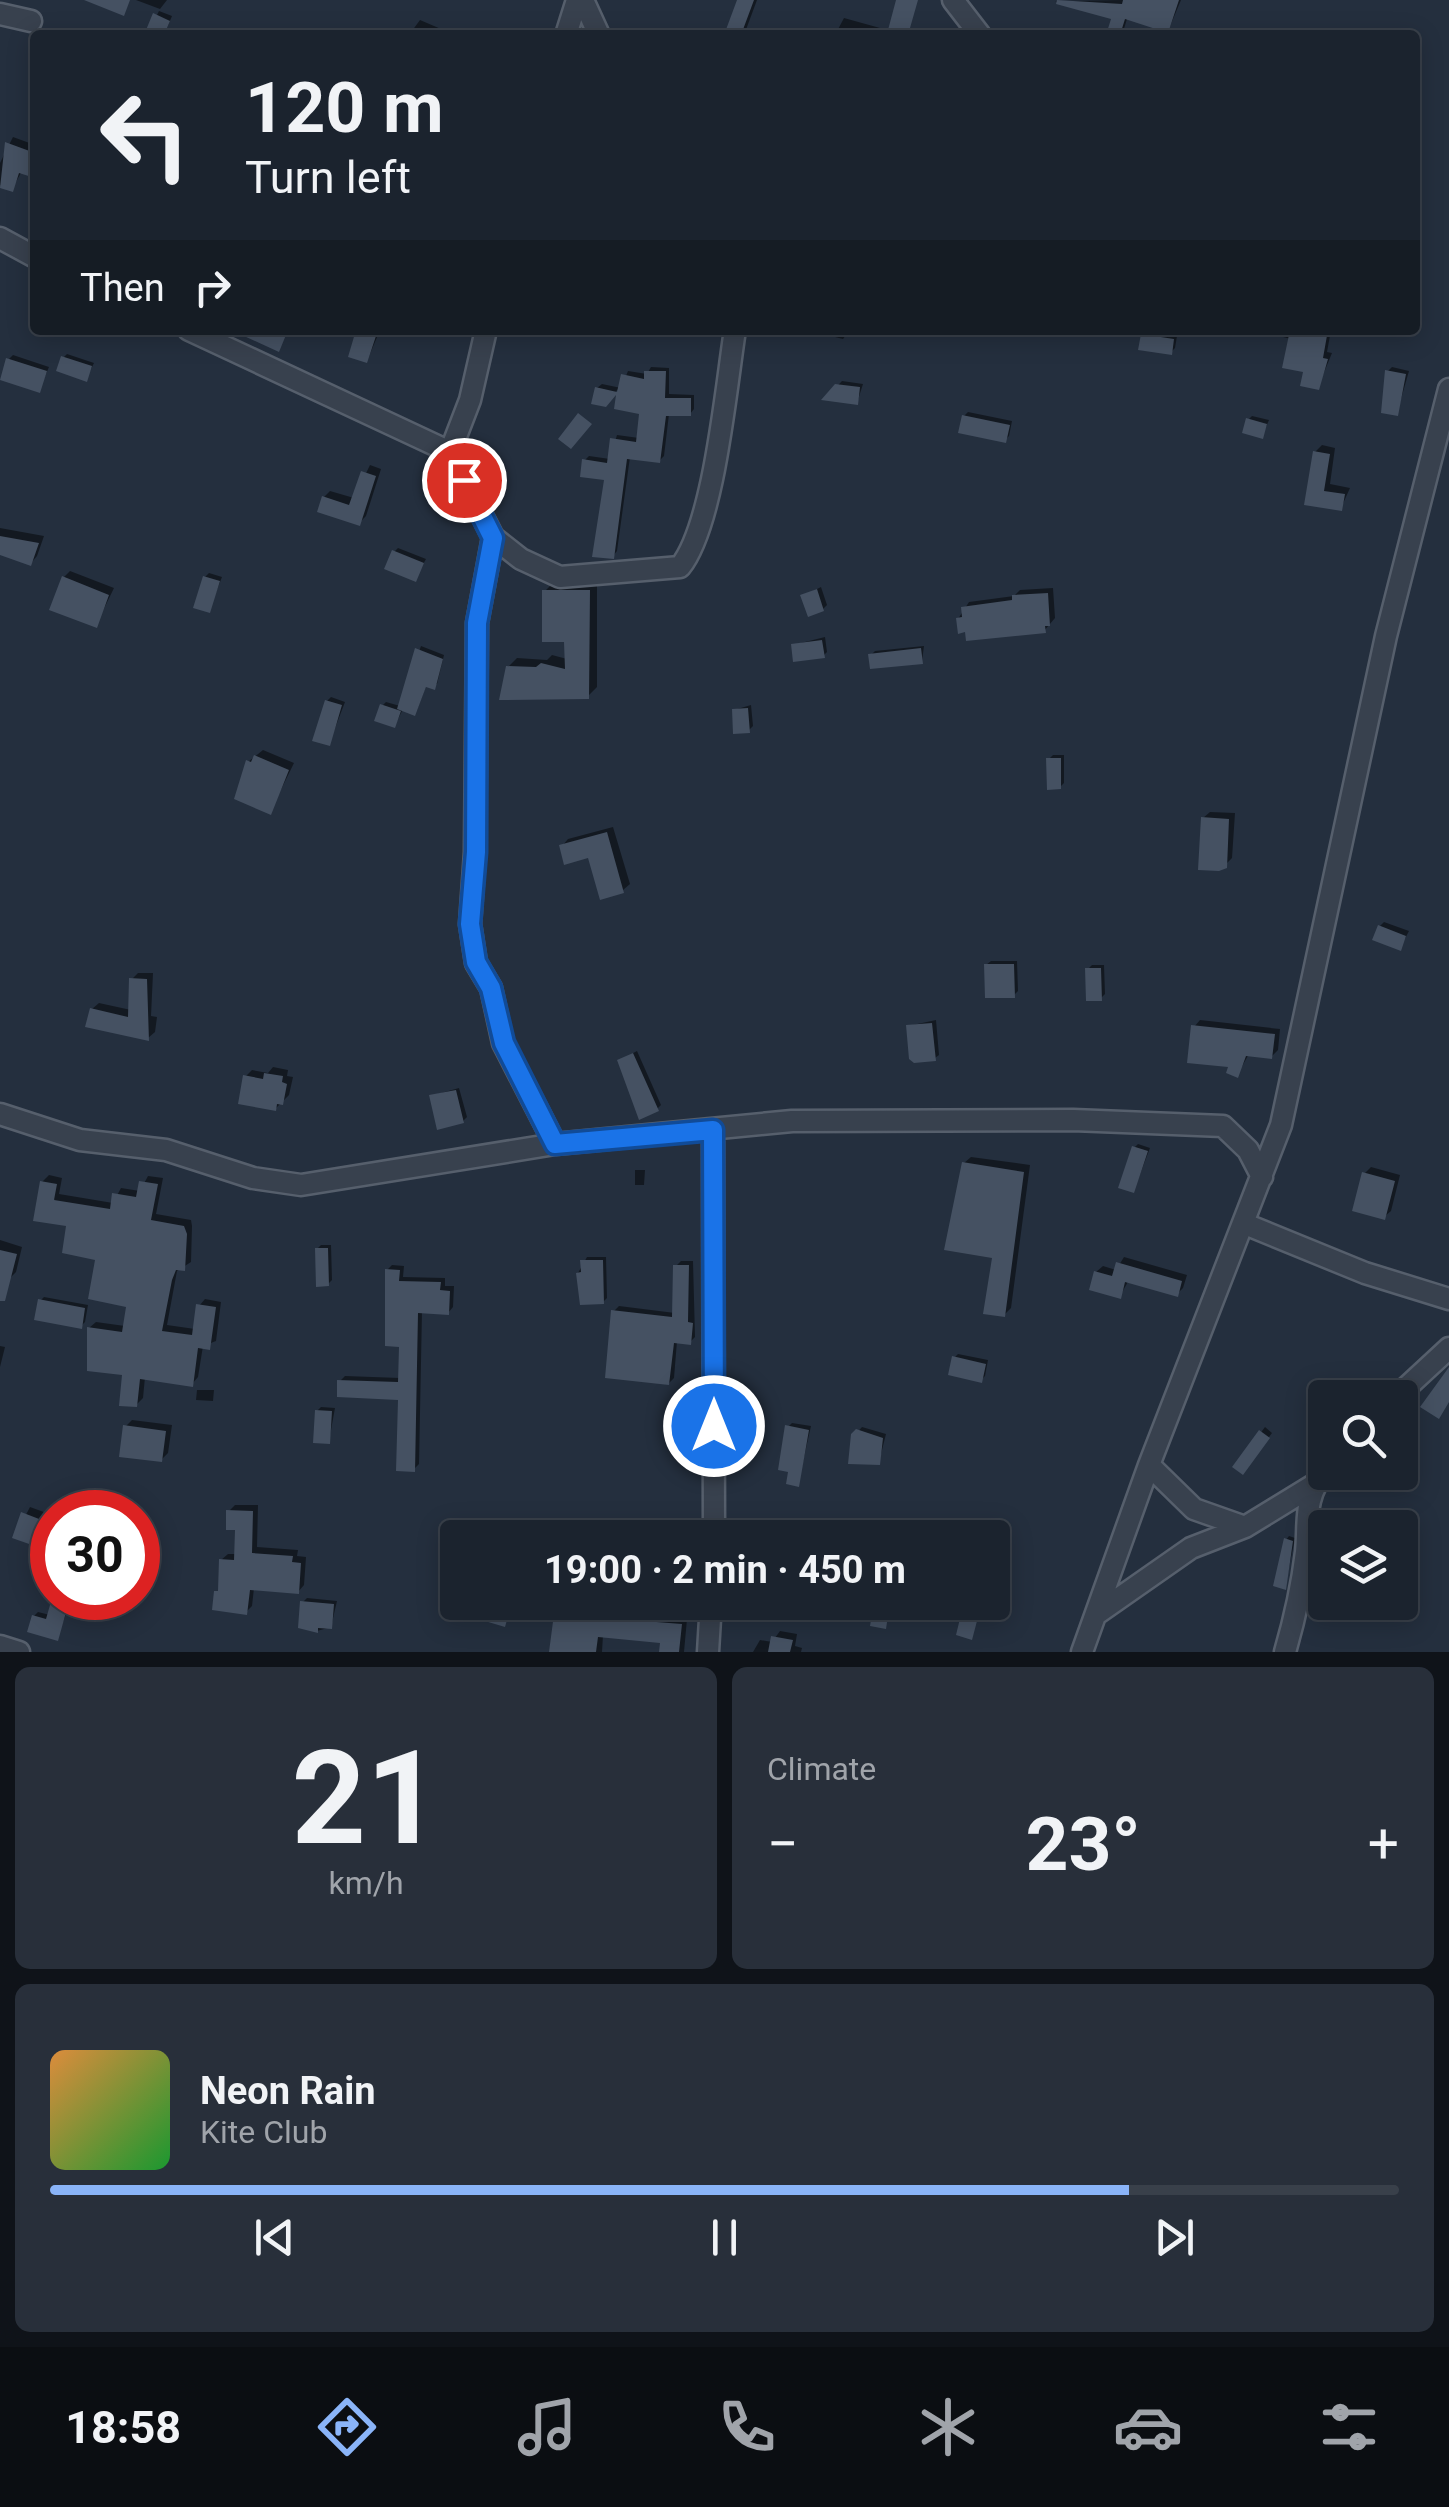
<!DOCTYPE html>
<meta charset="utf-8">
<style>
body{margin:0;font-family:Roboto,sans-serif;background:#282f3a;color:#f1f3f6;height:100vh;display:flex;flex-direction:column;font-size:38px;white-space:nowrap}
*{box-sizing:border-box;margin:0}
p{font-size:32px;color:#a0a4aa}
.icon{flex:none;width:55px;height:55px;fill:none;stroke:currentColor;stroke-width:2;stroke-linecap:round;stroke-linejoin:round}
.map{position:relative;height:1652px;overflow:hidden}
.details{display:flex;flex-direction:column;gap:15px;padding:15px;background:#0f1319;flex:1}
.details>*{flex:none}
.top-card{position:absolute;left:30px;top:30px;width:1390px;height:305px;border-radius:10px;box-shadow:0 5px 25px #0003,0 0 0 2px #39404a;background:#1b232e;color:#f1f3f6;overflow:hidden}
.tools{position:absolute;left:1308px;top:1380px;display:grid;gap:20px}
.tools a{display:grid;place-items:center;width:110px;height:110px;border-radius:10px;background:#1b232e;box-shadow:0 5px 25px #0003,0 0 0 2px #39404a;font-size:50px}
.speed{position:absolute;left:30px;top:1490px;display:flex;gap:20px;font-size:50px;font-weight:700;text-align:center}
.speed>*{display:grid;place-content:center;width:130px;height:130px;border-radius:50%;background:#1b232e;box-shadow:0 5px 25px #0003,0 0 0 2px #39404a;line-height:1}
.speed .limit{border:15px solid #d22;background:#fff;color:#111}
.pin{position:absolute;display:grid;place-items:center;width:85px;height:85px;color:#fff;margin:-42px;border:5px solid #fff;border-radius:50%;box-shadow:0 2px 10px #0007}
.me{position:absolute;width:110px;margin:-55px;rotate:0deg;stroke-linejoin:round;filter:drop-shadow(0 0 8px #0008)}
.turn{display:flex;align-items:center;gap:35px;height:210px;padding:0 50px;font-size:45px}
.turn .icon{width:130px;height:130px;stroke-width:2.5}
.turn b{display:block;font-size:70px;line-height:85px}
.then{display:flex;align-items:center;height:95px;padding:0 50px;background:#0003;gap:20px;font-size:38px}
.big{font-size:75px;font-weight:700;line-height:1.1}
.details .tile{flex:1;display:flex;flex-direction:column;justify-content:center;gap:15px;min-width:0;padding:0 35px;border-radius:15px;background:#282f3a}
.details .dial{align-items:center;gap:0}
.dial b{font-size:130px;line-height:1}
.song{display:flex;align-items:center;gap:30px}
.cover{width:120px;height:120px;border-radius:15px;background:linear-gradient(135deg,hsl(30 70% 55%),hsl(130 70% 35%))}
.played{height:10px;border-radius:5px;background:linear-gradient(90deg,#8ab4f8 80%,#39404a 80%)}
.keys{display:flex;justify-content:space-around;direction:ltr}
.heat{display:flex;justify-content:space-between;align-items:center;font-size:55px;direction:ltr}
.details .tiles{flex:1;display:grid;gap:15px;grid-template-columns:1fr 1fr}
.tile:last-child{grid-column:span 2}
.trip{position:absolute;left:440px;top:1520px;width:570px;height:100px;border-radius:10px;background:#1b232e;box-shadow:0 5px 25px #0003,0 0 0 2px #39404a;font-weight:700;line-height:100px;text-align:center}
.dock{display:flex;height:160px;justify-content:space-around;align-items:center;background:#0b0e12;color:#a0a4aa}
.dock .icon{width:70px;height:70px}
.dock .on{color:#8ab4f8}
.dock b{font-size:45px;color:#f1f3f6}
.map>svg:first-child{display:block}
</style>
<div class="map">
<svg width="1449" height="1652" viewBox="0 0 1449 1652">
<rect width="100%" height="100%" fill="#242f3e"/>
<path fill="#0007" d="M136 0H167L160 9Z
M740 0H757L744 35H727Z
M1123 0 1132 3 1122 35H1109L1114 18 1055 1Z
M1164 0H1181L1168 31Z
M159 11 172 16 164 35H147Z
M844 18 880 28 878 35H835Z
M420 20 455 35H409Z
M13 137 35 145V176L22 171 12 189 0 185V163Z
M359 330H380L367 361Z
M833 330H850L843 339 831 336Z
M1280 330H1331L1327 352 1332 353 1318 387 1291 339 1279 336Z
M1147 331 1177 336 1175 348 1171 352 1143 335Z
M67 354 94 363 86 379 63 358Z
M13 355 49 367 39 390 9 359Z
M651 367 669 368V394L694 395V409L690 414H669L664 456 659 461 630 457 617 551 613 556 607 478 585 460 589 456 610 459 617 435 639 438 642 412 619 388 605 404 597 388 602 384 621 388 628 371 647 374Z
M1392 367 1409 371 1397 413 1388 371Z
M842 381 863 384 857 403 826 398Z
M968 412 1012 421 1009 436 1005 440 964 416Z
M1252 416 1269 420 1262 436 1248 420Z
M1322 445 1335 448 1330 484 1350 488 1341 508 1307 503 1315 452Z
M370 465 381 469 366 516 359 523 324 497 330 491 354 498Z
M0 528 44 536 37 556 31 563 0 552Z
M398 548 426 559 415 579 394 552Z
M70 571 114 588 96 625 64 577Z
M209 573 222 577 209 610 205 577Z
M554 582 597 583V687L588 696 508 667 517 658 547 660 552 655 567 659V639L545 591Z
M821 587 827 605 823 609 803 596Z
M1053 588 1055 618 1044 631 967 629 958 619 969 602 1014 596 1020 590Z
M825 637 827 652 823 656 793 645Z
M421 646 444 655 437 684H427L417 710 403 709 395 725 382 706 386 702 400 706Z
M924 646 922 661 871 655 875 651Z
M331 697 345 702 329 744 327 701Z
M751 705 753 726 749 730 734 710Z
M263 750 294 763 270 812 248 762Z
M1053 755H1064V783L1060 787 1049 759Z
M1210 812 1235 813 1232 858 1225 865 1203 818Z
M613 827 630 884 623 890 590 855 562 846 568 839Z
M1384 922 1409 931 1400 948 1380 926Z
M991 961H1017L1018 991 1014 995 986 965Z
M1092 965H1104L1105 994 1101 998 1088 969Z
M138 973H153L151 1016 157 1017 155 1032 148 1038 92 1009 99 1003 131 1010 132 979Z
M936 1020 939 1055 935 1058 908 1026Z
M1200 1020 1280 1029 1278 1050 1272 1056 1249 1054 1237 1075 1194 1027Z
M637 1051 661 1105 657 1109 620 1060Z
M273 1067 288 1070 287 1076 293 1077 289 1095 275 1109 245 1077 252 1070 268 1073Z
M459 1088 467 1117 463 1121 431 1096Z
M1138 1144 1150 1148 1134 1190V1148Z
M971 1157 1030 1165 1011 1308 1004 1315 995 1256 964 1163Z
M1371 1167 1400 1175 1391 1211 1384 1217 1364 1174Z
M635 1170H645L644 1185H635Z
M49 1175 62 1178 59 1194 113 1203 121 1188 140 1191 148 1176 163 1178 156 1214 191 1220 192 1226 191 1262 177 1271 167 1325 195 1329 199 1306 205 1299 221 1302 216 1341 203 1346 198 1377 192 1384 145 1377 143 1398 136 1405 125 1373 89 1328 96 1322 125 1326 129 1305 42 1182Z
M0 1240 22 1247 16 1272 9 1279 0 1276Z
M321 1245H331L332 1280 328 1284 317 1249Z
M587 1257H606L607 1298 603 1302 578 1273Z
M1124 1257 1187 1275 1183 1288 1177 1294 1129 1280 1120 1296 1096 1272 1103 1266 1116 1270Z
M681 1261H693L695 1337 690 1342 677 1341 674 1378 669 1383 614 1311 619 1306 675 1313 676 1266Z
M392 1265 404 1266 403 1277 445 1278V1286H454L453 1307 448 1313 422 1311 419 1464 414 1469 401 1398 340 1381 345 1376 400 1378 402 1344 387 1270Z
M44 1297 88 1305 85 1322 81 1326 40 1301Z
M0 1346 5 1347 0 1367Z
M958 1354 988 1360 985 1376 981 1380 954 1358Z
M197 1390H214L213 1401 196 1400Z
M321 1407 335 1408 329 1441 317 1411Z
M132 1420 172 1425 168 1453 161 1460 125 1427Z
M792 1423 811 1426 798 1484 788 1427Z
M862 1427 886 1434 879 1462 854 1436Z
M1265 1427 1272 1433 1246 1468 1236 1466Z
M235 1505H258L257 1547 298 1550 297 1556 306 1557 304 1585 298 1592 254 1588 252 1606 246 1612 217 1592 221 1588V1560L228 1554H237L238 1528 229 1511Z
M30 1507 52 1515V1550L15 1536Z
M1289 1536 1295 1538 1285 1587 1286 1540Z
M55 1598H72L57 1638 34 1616 38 1612 50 1615Z
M307 1598 337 1601 331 1627 317 1631 303 1602Z
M876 1602H893L885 1627Z
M562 1609 687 1619 684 1652H662L663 1641 603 1635 602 1652H551L556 1616Z
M780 1631 797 1634 795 1646 802 1648 801 1652H753L760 1640 772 1642Z"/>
<path fill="#455162" d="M84 0H130L124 16Z
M737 0H754L741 35H724Z
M896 0H918L908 35 888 30Z
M1057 0 1122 4 1123 0H1179L1168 33 1125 19 1120 35H1106L1111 19 1056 4Z
M153 13 170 21 164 35H144Z
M5 142 35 153V178L19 173 13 192 0 188Z
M231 330H288L279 352Z
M356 330H378L367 363 348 357Z
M1290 330H1328L1323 358 1328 359 1319 390 1300 386 1303 372 1282 368Z
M1141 334 1174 339 1172 355 1138 350Z
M61 356 92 366 87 382 56 371Z
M6 358 47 371 40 393 0 380Z
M1385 370 1406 374 1398 416 1381 413Z
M644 371H666L665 398H691V416H666L660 463 627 459 614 559 592 557 604 480 580 477 582 459 607 463 610 438 636 442 639 414 614 409 616 395 606 407 591 404 595 387 617 392 621 374 644 379Z
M835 384 860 387 858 405 821 400Z
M578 413 592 424 571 449 558 439Z
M962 415 1010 425 1006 443 958 433Z
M1246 418 1267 424 1263 439 1242 433Z
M1313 451 1330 454 1324 491 1345 494 1342 511 1304 505Z
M361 471 376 476 360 526 317 512 322 496 349 505Z
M0 536 39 543 31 566 0 555Z
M392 550 424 563 416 582 384 569Z
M62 576 109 595 97 628 49 610Z
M203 576 220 581 210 613 193 608Z
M817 589 824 611 808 617 800 595Z
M542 590H590L589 699 499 700 506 666 536 667 541 663 565 669 564 642H542Z
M1048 593 1050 626H1045L1046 633 966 641 965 632 958 634 956 618 962 617 961 607 1012 600V595Z
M822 640 825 658 793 662 791 644Z
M415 648 443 659 435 690 426 687 415 716 397 709Z
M921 648 923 664 870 669 868 654Z
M325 700 342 705 330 746 312 741Z
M380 704 401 711 395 728 374 721Z
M748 708 750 733 733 734 732 709Z
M254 755 289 770 271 815 234 799 246 760 251 762Z
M1046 758H1061V789L1047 790Z
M1201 817 1229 819 1227 868 1219 871 1198 870Z
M607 832 624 893 600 900 588 858 564 865 559 845Z
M1378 925 1406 936 1401 951 1372 940Z
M984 964H1014L1015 998H985Z
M1085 968H1101L1102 1001H1086Z
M129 978 147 979 149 1041 85 1027 90 1008 128 1017Z
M932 1023 936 1061 914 1063 909 1059 906 1025Z
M1191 1025 1275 1034 1272 1059 1246 1056 1238 1078 1226 1073 1228 1067 1187 1063Z
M633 1053 659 1111 639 1120 617 1060Z
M264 1073 283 1076 282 1082 287 1084 283 1105 277 1104 276 1111 238 1104 243 1075 263 1079Z
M456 1090 464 1123 437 1130 429 1095Z
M1132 1146 1148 1151 1134 1193 1118 1188Z
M962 1162 1024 1172 1005 1317 983 1314 992 1258 944 1250Z
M1362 1172 1395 1181 1385 1220 1352 1211Z
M40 1181 57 1184 54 1200 110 1209 112 1193 136 1197 139 1181 158 1184 151 1220 184 1226 187 1234 185 1271 176 1270 172 1280 162 1331 192 1335 196 1304 216 1307 210 1350 198 1348 193 1387 140 1379 137 1407 119 1406 122 1375 87 1371V1327L122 1332 126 1307 88 1299 95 1260 62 1253 66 1226 33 1221Z
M315 1248H328L329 1286 316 1287Z
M0 1250 17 1254 5 1301H0Z
M580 1260H603L604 1304 580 1305 576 1273 581 1272Z
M1116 1262 1182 1281 1178 1297 1125 1282 1121 1299 1089 1290 1094 1271 1112 1276Z
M673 1265H689L688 1322 693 1323 691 1345 674 1343 669 1385 605 1378 611 1310 672 1317Z
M385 1269 400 1270 399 1281 441 1282 440 1290 450 1291 449 1315 418 1313 415 1472 396 1471 398 1400 337 1397V1380L398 1382 399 1347 385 1346Z
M38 1299 85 1308 82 1329 34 1320Z
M952 1356 986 1364 982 1383 948 1375Z
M1449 1367V1402L1439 1419 1420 1407Z
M315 1410 332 1411 330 1444 313 1443Z
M123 1425 166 1431 162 1462 119 1457Z
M785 1425 809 1430 799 1487 786 1484 788 1472 778 1470Z
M856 1429 883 1438 880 1465 848 1464 851 1434Z
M1259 1430 1270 1438 1243 1475 1232 1467Z
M226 1510 253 1511 252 1553 293 1556 292 1562 301 1563 299 1594 250 1590 247 1615 212 1610 214 1591H218L219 1559 234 1560 235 1530H226Z
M21 1512 52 1524V1552L12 1538Z
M1284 1538 1293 1541 1286 1590 1273 1586Z
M52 1598H70L58 1641 27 1632 32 1615 46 1619Z
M300 1601 334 1604 332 1629 318 1628V1633L298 1628Z
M472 1602H512L505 1627 468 1616Z
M874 1602H890L886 1629 870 1626Z
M964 1602H982L972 1640 956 1635Z
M554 1614 682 1624 679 1652H659L660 1643 598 1637 596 1652H549Z
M771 1636 793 1640 790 1652H768Z"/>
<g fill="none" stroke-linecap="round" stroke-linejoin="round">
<defs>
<path id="minor" d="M583 0 599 35
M953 0 980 35
M0 14 31 21
M566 35 577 0
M0 238 35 257
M189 330 450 452
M486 330 470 400 450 452 493 537 477 623 475 852 470 924 476 963 491 988 503 1043 555 1144
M493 537 521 559 560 577 680 567C714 525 726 387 735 330
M0 1114 80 1140 166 1150 253 1178 301 1185 555 1144 792 1121 1073 1120 1223 1126 1248 1150 1262 1177
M713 1131 714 1538
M1245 1224 1365 1273 1449 1299
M1395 1398 1449 1348
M1149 1465 1194 1509 1245 1527
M1098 1613 1191 1548 1245 1527 1312 1486
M0 1646 19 1652
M708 1652 711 1602
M1082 1652 1149 1465 1281 1125 1386 636 1449 389
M1285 1652C1294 1621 1302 1585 1306 1552 1309 1522 1303 1497 1325 1472"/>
</defs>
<use href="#minor" stroke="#565f6c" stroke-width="25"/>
<use href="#minor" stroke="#38414e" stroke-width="20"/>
</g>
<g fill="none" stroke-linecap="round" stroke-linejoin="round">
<defs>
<path id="route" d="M464 480 493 538 477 623 476 852 470 924 476 962 491 988 504 1043 555 1144 713 1130 714 1426"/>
</defs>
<use href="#route" stroke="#114b97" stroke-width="25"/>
<use href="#route" stroke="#1a73e8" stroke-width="18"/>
</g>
</svg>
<div class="tools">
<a><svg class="icon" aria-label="search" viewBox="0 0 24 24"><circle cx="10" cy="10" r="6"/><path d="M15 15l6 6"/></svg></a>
<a><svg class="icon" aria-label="layers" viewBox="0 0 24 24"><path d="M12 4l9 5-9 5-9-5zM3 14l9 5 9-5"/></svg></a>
</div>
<div class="speed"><div class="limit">30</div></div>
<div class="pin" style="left:464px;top:480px;background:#d93025"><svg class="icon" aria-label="arrive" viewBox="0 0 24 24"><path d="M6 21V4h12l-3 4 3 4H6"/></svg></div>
<svg class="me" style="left:714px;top:1426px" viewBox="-20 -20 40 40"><circle r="17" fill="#1a73e8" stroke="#fff" stroke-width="3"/><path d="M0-11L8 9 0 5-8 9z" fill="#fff"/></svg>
<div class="trip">19:00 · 2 min · 450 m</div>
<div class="top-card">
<div class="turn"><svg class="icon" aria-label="left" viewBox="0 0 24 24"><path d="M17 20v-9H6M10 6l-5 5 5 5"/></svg><div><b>120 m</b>Turn left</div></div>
<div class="then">Then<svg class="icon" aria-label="right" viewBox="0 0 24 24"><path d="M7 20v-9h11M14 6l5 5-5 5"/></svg></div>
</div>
</div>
<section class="details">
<div class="tiles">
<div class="tile dial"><b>21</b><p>km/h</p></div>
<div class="tile"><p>Climate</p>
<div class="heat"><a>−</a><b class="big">23°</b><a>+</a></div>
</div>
<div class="tile">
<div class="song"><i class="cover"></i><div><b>Neon Rain</b><p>Kite Club</p></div></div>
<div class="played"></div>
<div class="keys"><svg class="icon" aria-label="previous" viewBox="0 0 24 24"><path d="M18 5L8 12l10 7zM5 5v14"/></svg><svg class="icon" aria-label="pause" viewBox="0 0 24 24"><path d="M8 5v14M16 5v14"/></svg><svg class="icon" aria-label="next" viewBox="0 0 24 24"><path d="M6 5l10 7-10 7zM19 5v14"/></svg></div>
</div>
</div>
</section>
<nav class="dock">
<b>18:58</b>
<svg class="icon on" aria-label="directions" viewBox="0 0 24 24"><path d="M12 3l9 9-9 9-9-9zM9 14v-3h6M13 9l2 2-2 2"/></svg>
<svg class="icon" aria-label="music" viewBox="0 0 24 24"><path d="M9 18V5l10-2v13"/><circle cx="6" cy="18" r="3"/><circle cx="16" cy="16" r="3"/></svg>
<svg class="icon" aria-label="phone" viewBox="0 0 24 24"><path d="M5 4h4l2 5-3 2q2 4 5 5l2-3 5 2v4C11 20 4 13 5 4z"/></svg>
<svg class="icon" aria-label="climate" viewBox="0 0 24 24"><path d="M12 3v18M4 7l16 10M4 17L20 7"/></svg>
<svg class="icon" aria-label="car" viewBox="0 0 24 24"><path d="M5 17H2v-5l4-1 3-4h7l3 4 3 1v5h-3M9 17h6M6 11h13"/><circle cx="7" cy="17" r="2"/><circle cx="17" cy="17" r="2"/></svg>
<svg class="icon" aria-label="filters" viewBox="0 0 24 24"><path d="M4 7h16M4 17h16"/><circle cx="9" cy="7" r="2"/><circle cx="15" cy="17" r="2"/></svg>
</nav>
